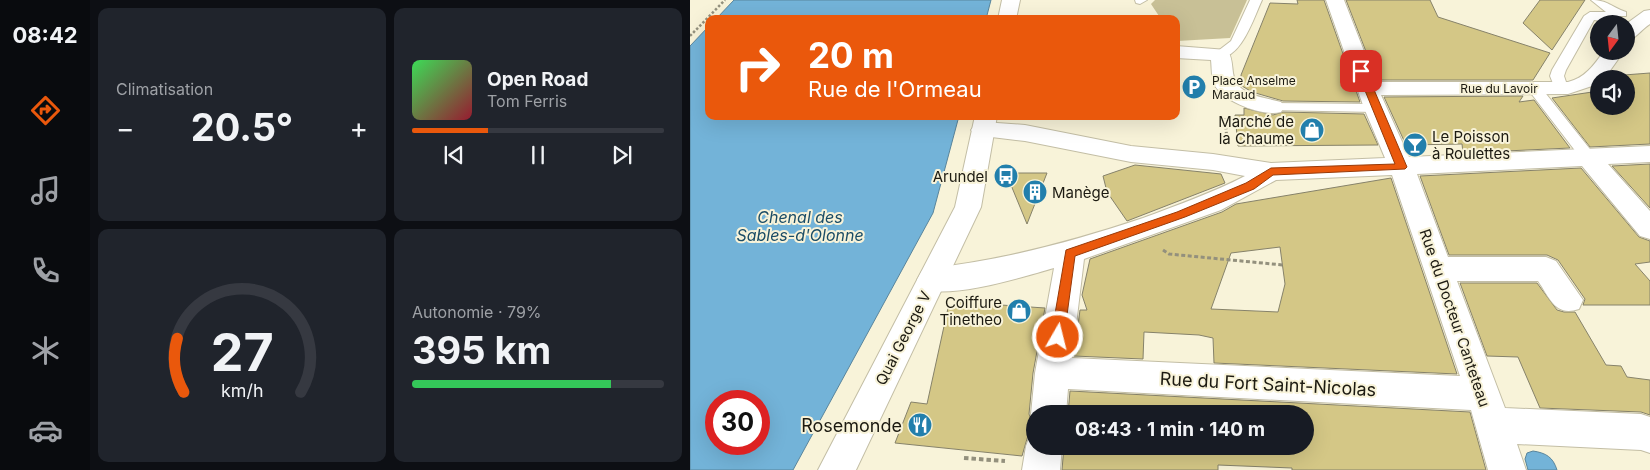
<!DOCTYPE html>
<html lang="fr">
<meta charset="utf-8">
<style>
body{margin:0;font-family:Inter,sans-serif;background:#20242c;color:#f1f3f6;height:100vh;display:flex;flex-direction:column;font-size:19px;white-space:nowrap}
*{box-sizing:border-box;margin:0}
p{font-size:16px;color:#9ea1a6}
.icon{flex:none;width:28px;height:28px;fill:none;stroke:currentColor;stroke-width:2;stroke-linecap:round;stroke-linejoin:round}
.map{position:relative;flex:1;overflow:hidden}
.panel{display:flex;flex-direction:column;gap:8px;padding:8px;background:#0d0f14;width:600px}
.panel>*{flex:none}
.top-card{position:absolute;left:15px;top:15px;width:475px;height:105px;border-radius:10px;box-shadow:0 5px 20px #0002;background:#ea580c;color:#fff;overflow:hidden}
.needle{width:32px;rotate:195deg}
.buttons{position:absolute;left:900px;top:15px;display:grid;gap:10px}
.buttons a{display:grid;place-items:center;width:45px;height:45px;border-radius:50%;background:#171b24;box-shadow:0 5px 20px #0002;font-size:25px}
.speed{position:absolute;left:15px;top:390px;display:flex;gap:10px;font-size:25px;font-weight:700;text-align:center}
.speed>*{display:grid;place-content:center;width:65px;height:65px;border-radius:50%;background:#171b24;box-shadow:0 5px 20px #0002;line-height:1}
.speed .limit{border:8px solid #d22;background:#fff;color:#111}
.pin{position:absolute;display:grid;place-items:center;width:42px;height:42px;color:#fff;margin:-21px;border-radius:10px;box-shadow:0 2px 8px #0006}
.me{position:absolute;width:55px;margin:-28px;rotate:8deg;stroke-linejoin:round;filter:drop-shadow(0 0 4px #0008)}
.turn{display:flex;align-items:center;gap:18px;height:105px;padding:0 20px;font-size:22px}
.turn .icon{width:65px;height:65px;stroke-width:2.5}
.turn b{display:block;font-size:35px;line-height:42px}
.big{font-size:38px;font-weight:700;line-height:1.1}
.panel .widget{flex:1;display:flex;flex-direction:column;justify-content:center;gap:8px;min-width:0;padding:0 18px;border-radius:10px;background:#20242c}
.panel .dial{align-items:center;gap:0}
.dial svg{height:130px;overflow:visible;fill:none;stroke:#363941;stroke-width:7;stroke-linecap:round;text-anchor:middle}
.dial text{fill:#f1f3f6;stroke:none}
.song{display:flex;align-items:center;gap:15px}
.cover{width:60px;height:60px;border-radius:8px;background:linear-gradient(135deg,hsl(130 70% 55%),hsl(350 70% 35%))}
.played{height:5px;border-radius:2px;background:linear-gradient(90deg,#ea580c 30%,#363941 30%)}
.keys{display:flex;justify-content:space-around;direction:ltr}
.heat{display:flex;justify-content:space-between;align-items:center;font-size:28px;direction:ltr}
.charge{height:8px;border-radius:4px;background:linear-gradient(90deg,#34c759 79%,#363941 0)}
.panel .tiles{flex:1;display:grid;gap:8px;grid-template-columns:repeat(2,1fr)}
.trip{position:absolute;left:336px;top:405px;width:288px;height:50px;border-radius:25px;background:#171b24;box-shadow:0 5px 20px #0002;font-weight:700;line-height:50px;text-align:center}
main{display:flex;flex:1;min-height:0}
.menu{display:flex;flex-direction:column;width:90px;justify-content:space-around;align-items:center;background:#090b0e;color:#9ea1a6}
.menu .icon{width:35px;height:35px}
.menu .active{color:#ea580c}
.menu b{font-size:22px;color:#f1f3f6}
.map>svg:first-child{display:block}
</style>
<main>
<nav class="menu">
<b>08:42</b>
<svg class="icon active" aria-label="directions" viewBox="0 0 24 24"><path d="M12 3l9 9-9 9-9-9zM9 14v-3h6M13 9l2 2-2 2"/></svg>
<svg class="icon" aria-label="music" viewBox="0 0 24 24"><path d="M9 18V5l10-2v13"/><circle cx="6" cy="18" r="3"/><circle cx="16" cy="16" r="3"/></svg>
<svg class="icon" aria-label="phone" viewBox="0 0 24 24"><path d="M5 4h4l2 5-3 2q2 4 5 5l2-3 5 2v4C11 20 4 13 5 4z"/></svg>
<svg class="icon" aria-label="climate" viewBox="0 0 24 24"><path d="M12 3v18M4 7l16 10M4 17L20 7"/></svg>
<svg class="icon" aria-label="car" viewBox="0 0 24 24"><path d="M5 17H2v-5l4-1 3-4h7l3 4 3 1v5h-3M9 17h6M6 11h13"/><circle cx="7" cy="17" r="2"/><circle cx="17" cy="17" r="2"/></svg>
</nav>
<section class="panel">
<div class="tiles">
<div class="widget"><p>Climatisation</p>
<div class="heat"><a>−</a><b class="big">20.5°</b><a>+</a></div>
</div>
<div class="widget">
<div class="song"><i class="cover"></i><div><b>Open Road</b><p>Tom Ferris</p></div></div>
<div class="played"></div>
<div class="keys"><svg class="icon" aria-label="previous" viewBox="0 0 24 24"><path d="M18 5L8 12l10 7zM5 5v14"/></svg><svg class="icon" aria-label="pause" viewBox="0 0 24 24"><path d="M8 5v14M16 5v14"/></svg><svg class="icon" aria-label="next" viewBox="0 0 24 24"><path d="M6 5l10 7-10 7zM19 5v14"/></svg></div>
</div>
<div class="widget dial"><svg viewBox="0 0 100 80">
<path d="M14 69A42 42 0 1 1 86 69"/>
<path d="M14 69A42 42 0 0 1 10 36" stroke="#ea580c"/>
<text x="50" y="56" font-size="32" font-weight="700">27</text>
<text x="50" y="72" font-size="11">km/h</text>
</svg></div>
<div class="widget"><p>Autonomie · 79%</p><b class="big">395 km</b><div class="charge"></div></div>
</div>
</section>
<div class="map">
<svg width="960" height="470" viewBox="0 0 960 470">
<rect width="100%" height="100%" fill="#f8f3d9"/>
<path fill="#c8c096" d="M465 0H557L540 38 487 41 486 19H471L461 4Z"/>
<path fill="#73b3d8" stroke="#59859c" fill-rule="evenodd" d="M44 0H301L296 19H26Z
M19 26V116H269L243 213 103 470H0V46ZM26 401H69V444H26Z
M843 451C856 453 863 457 867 470H838L835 459 837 453Z"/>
<path fill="#d4c786" stroke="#86826a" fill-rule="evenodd" d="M607 0H634L670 102 593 101 562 92 552 86 551 75 580 3 608 4Z
M656 0H740L748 17 860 53 843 80H687Z
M850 0H895L862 50 833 23Z
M960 73V144L900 147 862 98 909 91V106H936V79H932L934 75Z
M833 96 829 102 844 100 880 148 773 153 772 144 716 145 694 97Z
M554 108 583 115 593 112 674 114 688 145 548 146 545 115H554Z
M960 164V208L922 166Z
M445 165 531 174 535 183 437 221 417 192 413 176Z
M891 168 949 237 960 241V262L945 264 960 281V305H893L895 299 868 260 857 255H759L730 176Z
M316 173H357L337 224Z
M701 178 767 374 524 363 523 338 509 335 454 332 453 359 384 356 390 310H397L392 295 400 259 532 212 546 204ZM590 247 595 284 588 312 521 309 541 253Z
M770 283H847L867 310 874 312H885L916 365 931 366 937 377 960 380V415L951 412 850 408 828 357 797 356Z
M267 302 355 308 343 373 339 414 345 430 339 432 332 456 205 443 221 402 237 404 258 308Z
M380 391 780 412 796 470H602V468L528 465V470H372L374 446H615V414H378Z"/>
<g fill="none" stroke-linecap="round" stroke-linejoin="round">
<defs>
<path id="lane" d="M445 0H457L450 4 446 3Z
M560 0H572C564 17 550 63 526 57L524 54 541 41Z
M901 0C918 0 921 7 936 12V16H925L939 24 936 27V24L904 20 876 70 874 76 878 88 876 91H866L860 76 862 70 894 16 900 12H916Z
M844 84 849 85 903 153 906 157 903 161H893L837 88Z
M583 103 685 104 692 108 685 112 578 110 576 107Z"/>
<path id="street" d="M636 0H654L686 82H878C895 78 904 65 914 51H934L914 79H909L908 84 878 94 691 95 719 157 960 146V162L918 164 960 211V239L950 236 892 166 727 174 758 257H856L866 261 893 300 889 309C865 317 860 298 848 281H767L815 408 951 414 960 417V453L951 450 827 444 836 470H798L781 410 378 389 376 414H345V425L341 414 345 373 364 268C333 277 261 299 232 289L227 280 232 271 242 268C315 260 384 241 453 218 488 205 522 193 555 176L523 170 441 162 335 141 285 135 281 130 285 125 293 122 335 125 441 146 523 154 581 163 695 158 674 108ZM702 175 770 376 382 358 394 259 531 210 586 180Z
M960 10V24C952 29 945 39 936 42V24L954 11Z
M486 46 537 50C542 56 542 65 543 73 546 95 572 97 591 102L594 107 591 112C573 117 535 102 525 86 521 80 522 67 521 60L486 58Z
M345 432V446H372L370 470H332L336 446 341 433Z"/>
<path id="secondary" d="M312 0H330L326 19H308Z
M285 116H307L291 207 166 470H128L265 207Z"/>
</defs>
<use href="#lane" stroke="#c3bea5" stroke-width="2"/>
<use href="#street" stroke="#c3bea5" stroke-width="2"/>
<use href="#secondary" stroke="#c3bea5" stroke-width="2"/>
<path stroke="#93907d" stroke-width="2.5" stroke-dasharray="2.5 2" stroke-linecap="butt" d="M0 36 35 0
M535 118V120"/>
<path stroke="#93907d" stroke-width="3" stroke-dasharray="4 2.5" stroke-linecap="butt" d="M535 119 537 140
M473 250 479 254 593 265"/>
<path stroke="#93907d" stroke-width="4" stroke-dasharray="4.5 3" stroke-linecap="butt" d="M274 458 315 461"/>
<use href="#lane" fill="#fff" fill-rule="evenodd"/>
<use href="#street" fill="#fff" fill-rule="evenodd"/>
<use href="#secondary" fill="#fff" fill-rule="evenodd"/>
</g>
<path fill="#ea580c" stroke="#983908" d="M668 69 676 71 717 167 715 169 583 175 564 189 495 217 385 256 374 337 372 342 368 343 363 342 361 337 376 250 487 212 556 183 581 168 705 164 667 71Z"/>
<defs>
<symbol id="parking-disc" viewBox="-11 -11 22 22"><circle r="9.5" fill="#227fac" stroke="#f8f3d9"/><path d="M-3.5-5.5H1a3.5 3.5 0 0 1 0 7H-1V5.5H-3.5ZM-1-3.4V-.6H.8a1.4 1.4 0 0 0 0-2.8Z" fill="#fff"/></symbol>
<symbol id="shop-disc" viewBox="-11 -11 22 22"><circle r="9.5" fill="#227fac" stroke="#f8f3d9"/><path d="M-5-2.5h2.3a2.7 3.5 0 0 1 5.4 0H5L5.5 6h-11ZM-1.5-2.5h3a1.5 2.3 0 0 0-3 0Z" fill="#fff"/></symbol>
<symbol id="bar-disc" viewBox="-11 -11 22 22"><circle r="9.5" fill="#227fac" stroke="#f8f3d9"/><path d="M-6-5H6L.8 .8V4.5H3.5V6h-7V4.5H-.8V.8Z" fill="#fff"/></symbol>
<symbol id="bus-disc" viewBox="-11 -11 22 22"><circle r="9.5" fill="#227fac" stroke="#f8f3d9"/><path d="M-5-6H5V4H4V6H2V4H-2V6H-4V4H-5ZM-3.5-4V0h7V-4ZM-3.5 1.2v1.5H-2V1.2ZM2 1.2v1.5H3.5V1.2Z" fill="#fff"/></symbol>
<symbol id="building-disc" viewBox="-11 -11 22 22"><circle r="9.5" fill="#227fac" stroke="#f8f3d9"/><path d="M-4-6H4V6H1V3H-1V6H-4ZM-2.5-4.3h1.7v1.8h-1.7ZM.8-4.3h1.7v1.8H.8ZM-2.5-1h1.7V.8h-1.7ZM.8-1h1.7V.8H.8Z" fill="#fff"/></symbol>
<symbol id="restaurant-disc" viewBox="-11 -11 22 22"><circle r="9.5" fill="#227fac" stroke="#f8f3d9"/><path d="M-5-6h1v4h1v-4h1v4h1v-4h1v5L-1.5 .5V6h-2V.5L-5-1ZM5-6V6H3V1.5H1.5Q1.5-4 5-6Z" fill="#fff"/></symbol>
</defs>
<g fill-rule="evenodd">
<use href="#parking-disc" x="490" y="73" width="28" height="28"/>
<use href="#shop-disc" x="608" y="116" width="28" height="28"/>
<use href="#bar-disc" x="711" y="131" width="28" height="28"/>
<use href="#bus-disc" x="302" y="162" width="28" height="28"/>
<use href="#building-disc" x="331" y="178" width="28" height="28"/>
<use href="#shop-disc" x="315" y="297" width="28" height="28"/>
<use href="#restaurant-disc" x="216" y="411" width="28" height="28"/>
</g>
<g text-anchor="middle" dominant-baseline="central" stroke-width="4" stroke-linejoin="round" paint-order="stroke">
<g font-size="12" fill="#1c1a11" stroke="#f8f3d9" text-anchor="start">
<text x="522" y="80">Place Anselme<tspan x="522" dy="14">Maraud</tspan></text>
</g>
<g font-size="12" fill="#1c1a11" stroke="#f8f3d9">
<text x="809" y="88">Rue du Lavoir</text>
</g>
<g font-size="15" fill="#1c1a11" stroke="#f8f3d9" text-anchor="end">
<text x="604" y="121">Marché de<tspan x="604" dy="17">la Chaume</tspan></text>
<text x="742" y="136" text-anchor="start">Le Poisson<tspan x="742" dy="17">à Roulettes</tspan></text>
<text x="298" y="176">Arundel</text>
<text x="362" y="192" text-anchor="start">Manège</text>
<text x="312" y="302">Coiffure<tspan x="312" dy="17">Tinetheo</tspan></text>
</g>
<g font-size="15" fill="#1c1a11" stroke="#f8f3d9">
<text transform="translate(765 318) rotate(71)">Rue du Docteur Canteteau</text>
<text transform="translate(213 338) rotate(-63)">Quai George V</text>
</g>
<g font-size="16" font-style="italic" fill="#1a4c66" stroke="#f8f3d9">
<text x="110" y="217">Chenal des<tspan x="110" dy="18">Sables-d'Olonne</tspan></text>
</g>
<g font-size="18" fill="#1c1a11" stroke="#f8f3d9">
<text transform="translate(578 384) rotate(3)">Rue du Fort Saint-Nicolas</text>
</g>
<g font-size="18" fill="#1c1a11" stroke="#f8f3d9" text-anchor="end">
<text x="212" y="425">Rosemonde</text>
</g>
</g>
</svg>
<div class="buttons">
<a><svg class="needle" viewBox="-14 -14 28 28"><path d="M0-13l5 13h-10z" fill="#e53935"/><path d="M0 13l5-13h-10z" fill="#9ea1a6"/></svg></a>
<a><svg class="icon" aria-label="sound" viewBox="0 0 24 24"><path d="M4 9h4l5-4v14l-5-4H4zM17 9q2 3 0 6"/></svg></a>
</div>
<div class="speed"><div class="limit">30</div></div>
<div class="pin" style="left:671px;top:71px;background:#d93025"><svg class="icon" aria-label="arrive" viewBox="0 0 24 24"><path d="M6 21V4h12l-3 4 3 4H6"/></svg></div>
<svg class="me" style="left:368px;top:337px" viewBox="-20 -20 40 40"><circle r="17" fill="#ea580c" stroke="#fff" stroke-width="3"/><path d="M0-11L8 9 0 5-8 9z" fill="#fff"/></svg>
<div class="trip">08:43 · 1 min · 140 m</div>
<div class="top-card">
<div class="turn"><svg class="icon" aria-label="right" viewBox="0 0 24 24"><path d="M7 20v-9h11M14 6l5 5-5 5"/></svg><div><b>20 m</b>Rue de l'Ormeau</div></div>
</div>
</div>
</main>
